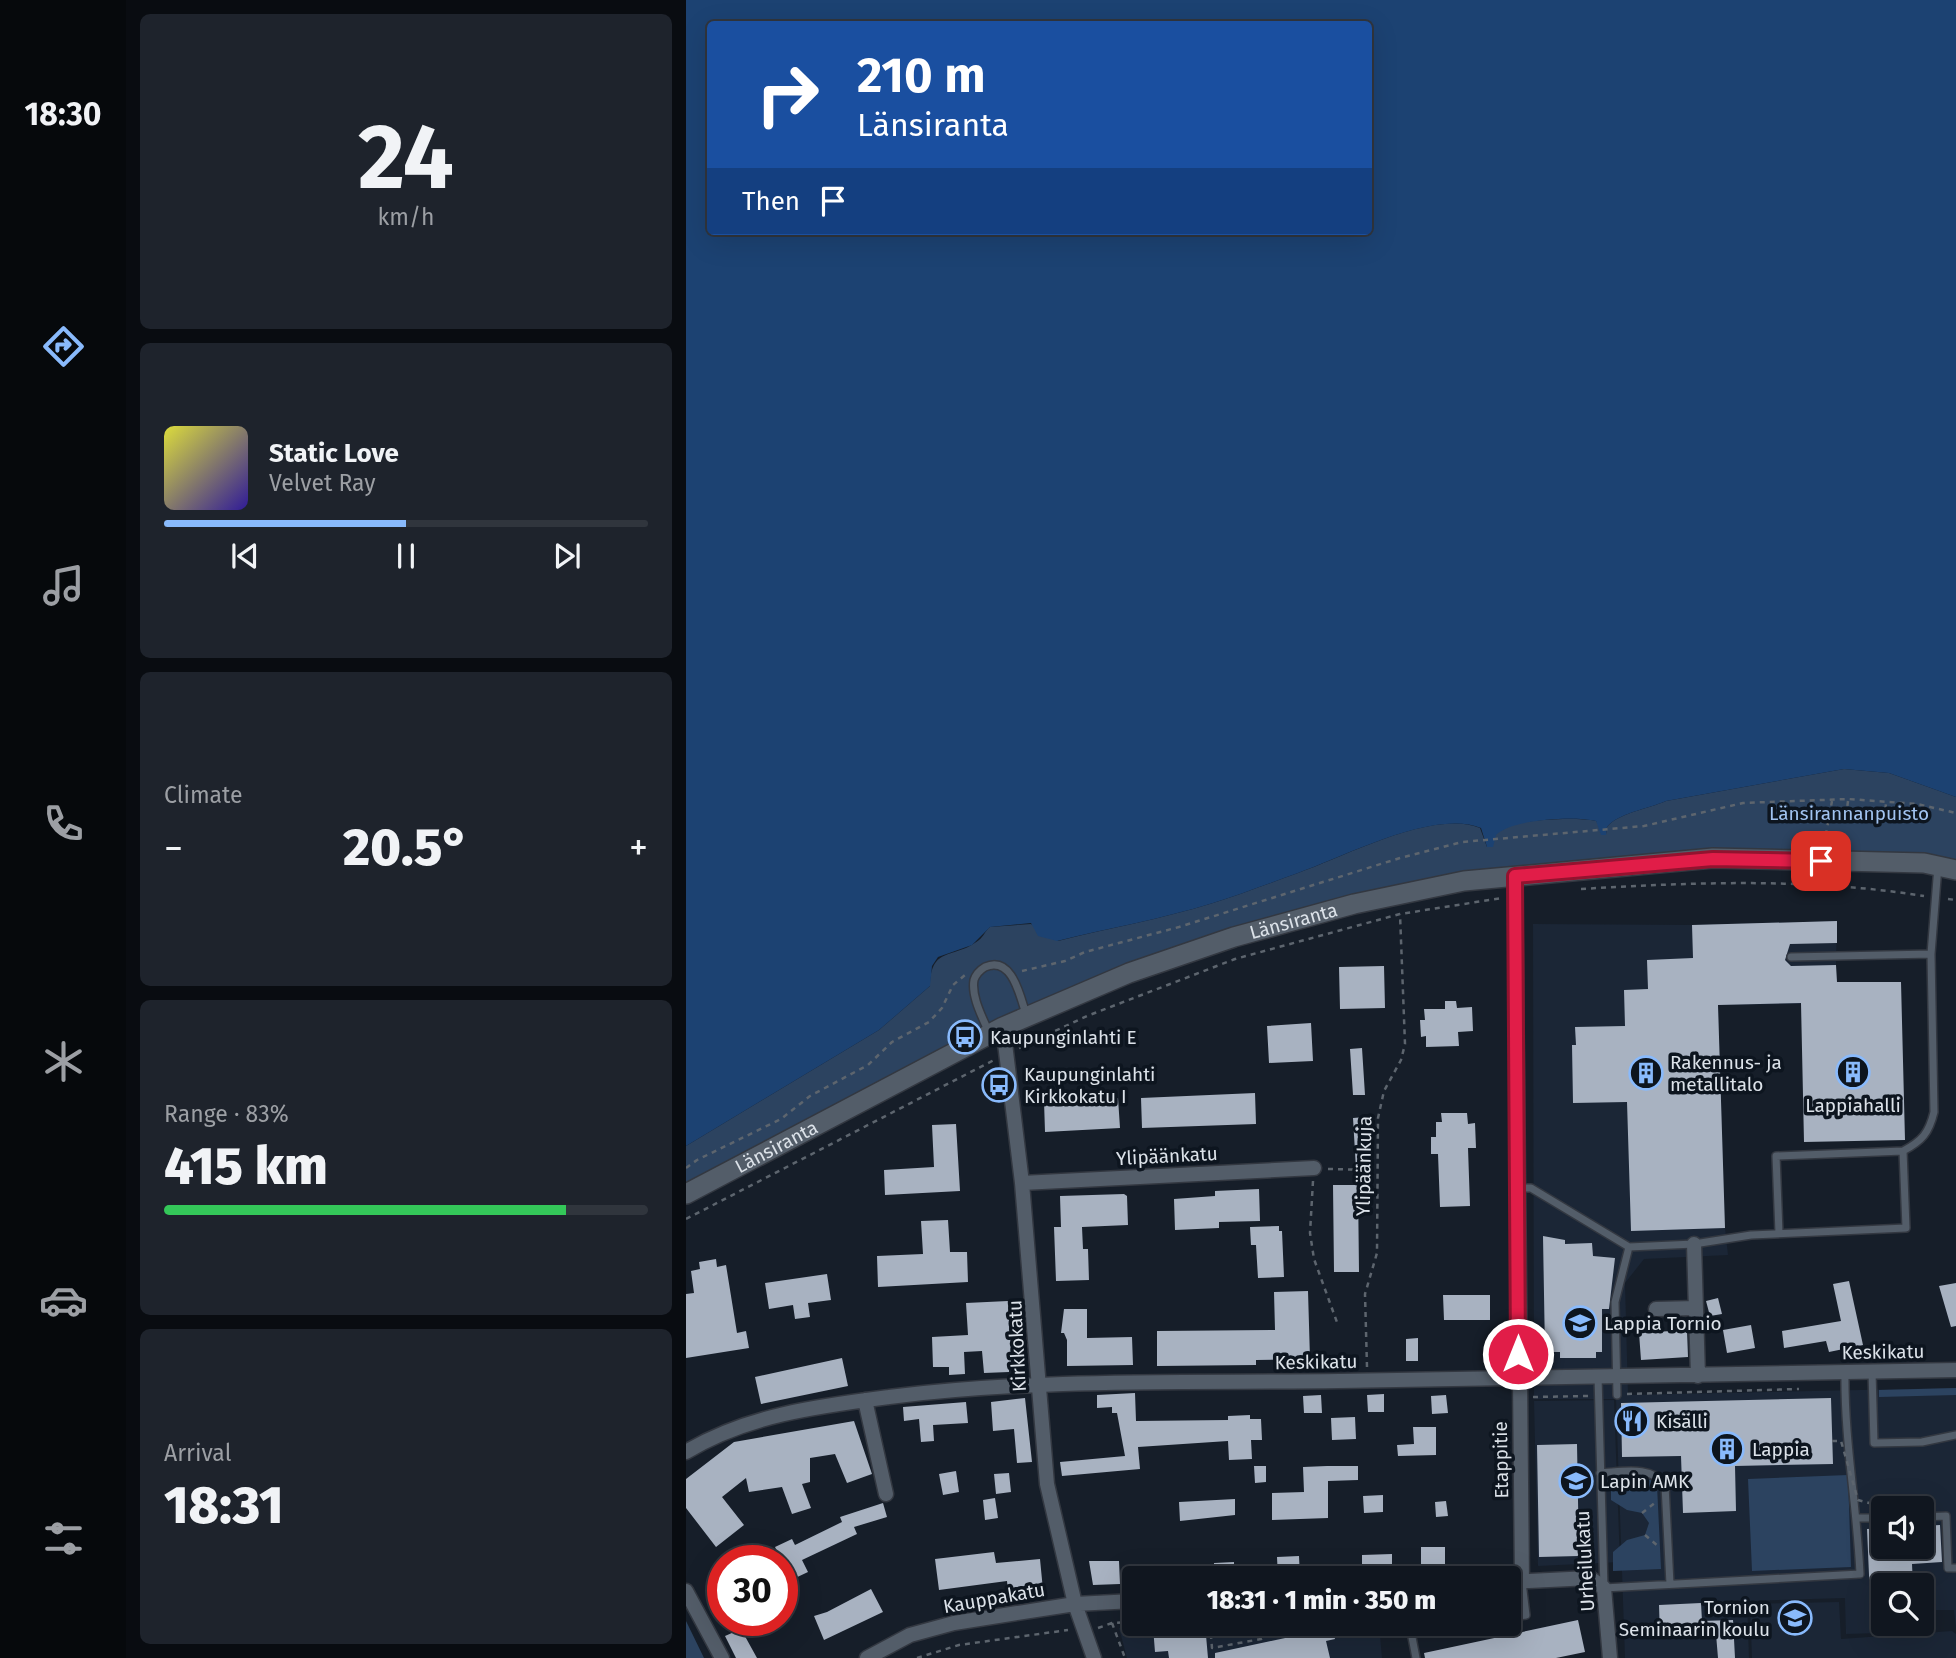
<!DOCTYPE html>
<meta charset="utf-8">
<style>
body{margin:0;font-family:"Fira Sans",sans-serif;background:#1e232c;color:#f1f3f6;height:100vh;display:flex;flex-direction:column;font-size:26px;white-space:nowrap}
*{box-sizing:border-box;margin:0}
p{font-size:23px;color:#9c9fa4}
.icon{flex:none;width:38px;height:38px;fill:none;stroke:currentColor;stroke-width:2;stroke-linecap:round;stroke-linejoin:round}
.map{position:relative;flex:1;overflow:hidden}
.sheet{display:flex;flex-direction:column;gap:14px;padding:14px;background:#090c11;width:560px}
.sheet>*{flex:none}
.guide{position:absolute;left:21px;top:21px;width:665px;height:214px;border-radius:7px;box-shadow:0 7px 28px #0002,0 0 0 2px #30353d;background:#1a4fa0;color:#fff;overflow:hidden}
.fabs{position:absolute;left:1185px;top:1496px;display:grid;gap:14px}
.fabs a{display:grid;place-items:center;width:63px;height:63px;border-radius:7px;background:#10161f;box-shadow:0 7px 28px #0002,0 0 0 2px #30353d;font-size:35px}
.speed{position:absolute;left:21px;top:1545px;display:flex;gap:14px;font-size:35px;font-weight:700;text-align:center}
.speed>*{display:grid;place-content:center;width:91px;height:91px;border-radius:50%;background:#10161f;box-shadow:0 7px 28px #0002,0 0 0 2px #30353d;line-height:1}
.speed .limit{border:10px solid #d22;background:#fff;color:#111}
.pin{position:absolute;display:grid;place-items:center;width:60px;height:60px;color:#fff;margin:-30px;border-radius:14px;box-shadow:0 4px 10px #0006}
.me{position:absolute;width:77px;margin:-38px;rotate:0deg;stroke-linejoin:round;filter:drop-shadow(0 0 5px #0008)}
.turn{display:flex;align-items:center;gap:24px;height:147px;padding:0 35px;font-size:32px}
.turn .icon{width:91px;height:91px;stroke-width:2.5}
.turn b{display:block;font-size:49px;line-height:60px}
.then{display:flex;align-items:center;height:66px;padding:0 35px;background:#0003;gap:14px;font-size:26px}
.big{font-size:52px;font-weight:800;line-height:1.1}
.sheet .tile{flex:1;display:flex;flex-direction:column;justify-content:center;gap:10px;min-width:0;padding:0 24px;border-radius:10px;background:#1e232c}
.sheet .dial{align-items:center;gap:0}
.dial b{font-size:91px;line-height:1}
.song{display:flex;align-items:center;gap:21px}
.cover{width:84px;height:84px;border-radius:10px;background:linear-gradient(135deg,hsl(60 70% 55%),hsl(250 70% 35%))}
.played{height:7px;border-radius:4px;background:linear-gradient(90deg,#89bafc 50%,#30353d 50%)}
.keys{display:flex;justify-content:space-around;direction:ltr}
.heat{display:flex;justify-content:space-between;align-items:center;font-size:38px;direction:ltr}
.charge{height:10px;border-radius:5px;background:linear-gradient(90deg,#34c759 83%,#30353d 0)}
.trip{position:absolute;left:436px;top:1566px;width:399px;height:70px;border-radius:7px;background:#10161f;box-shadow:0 7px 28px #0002,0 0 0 2px #30353d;font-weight:800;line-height:70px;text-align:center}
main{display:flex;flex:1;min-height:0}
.tab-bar{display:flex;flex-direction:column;width:126px;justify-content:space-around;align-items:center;background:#06090c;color:#9c9fa4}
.tab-bar .icon{width:49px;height:49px}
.tab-bar .selected{color:#89bafc}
.tab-bar b{font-size:32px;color:#f1f3f6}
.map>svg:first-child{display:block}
</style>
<main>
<nav class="tab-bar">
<b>18:30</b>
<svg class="icon selected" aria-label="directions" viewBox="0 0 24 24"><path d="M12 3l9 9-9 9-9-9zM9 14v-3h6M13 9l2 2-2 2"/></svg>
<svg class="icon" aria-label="music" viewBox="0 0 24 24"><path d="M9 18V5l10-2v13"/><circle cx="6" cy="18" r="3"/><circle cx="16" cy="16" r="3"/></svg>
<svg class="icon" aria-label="phone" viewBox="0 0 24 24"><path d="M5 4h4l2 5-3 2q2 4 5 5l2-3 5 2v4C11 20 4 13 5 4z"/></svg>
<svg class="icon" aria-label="climate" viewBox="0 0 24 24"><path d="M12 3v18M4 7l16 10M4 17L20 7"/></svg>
<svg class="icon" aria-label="car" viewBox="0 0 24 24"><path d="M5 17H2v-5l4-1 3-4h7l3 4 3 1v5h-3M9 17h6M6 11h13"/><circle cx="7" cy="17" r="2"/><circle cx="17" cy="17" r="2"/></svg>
<svg class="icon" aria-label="filters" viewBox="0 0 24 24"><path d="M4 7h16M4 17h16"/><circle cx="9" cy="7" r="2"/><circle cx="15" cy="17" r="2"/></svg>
</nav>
<section class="sheet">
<div class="tile dial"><b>24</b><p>km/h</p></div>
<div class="tile">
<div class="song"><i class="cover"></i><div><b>Static Love</b><p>Velvet Ray</p></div></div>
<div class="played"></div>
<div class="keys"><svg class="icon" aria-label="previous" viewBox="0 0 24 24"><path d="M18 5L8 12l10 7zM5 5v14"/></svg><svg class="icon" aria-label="pause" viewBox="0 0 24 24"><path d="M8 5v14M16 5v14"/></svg><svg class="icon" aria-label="next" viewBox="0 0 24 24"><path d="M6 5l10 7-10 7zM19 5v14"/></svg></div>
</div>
<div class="tile"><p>Climate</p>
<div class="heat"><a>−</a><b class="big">20.5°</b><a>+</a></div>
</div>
<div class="tile"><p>Range · 83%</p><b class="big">415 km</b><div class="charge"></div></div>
<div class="tile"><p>Arrival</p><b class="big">18:31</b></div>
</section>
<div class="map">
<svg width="1270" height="1658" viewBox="0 0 1270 1658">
<rect width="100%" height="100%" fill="#161e29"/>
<path fill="#1b2636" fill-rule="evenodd" d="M1151 921 1150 965 1114 983 1115 1004 1032 1005 1039 1228 1042 1255 958 1259 939 1283 942 1395 1270 1388V1628L1268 1610H1244L1236 1622V1586H1197V1624H1234L1227 1632 1160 1634 1159 1598 1061 1601 1063 1658H939L930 1399H848L847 924 1006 925ZM1197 1508H1236V1547H1197Z
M928 1400 934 1562 852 1566 848 1401Z
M1153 1602 1155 1639 1266 1631 1270 1634V1658H1066L1064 1604Z
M479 1624H693L696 1658H441L433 1628Z"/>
<path fill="#2c4360" d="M1158 769 1203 773 1270 797V867L1239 859 778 876 444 967 0 1189V1146L193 1030 244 986C245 945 268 960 293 940 298 936 299 931 304 927L345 924 372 941C423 928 476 919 527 903 555 894 584 883 612 873 659 857 746 809 794 828L801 847C805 841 809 834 815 829 830 819 892 817 910 821L920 834 921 827C932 813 962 809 980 801Z
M1270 1388V1395L1193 1397V1390Z
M1162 1475 1165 1567 1066 1571 1062 1479Z
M958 1479 965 1480 971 1485 975 1569 927 1571V1552L941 1540 959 1535 963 1523 956 1513 941 1510 925 1500V1480Z
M0 1621 18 1658H0Z"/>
<path fill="#1c4272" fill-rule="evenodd" d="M0 0H1270V797L1203 773 1158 769 980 801C962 809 932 813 921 827L920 835H915L910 821C888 816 825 819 810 835L807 847H801L795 828C747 809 658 857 612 873 584 883 555 894 527 903 476 919 423 928 371 941L352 936 345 923 304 927 286 945 252 957 246 966 244 986 193 1030 0 1146ZM24 24H682V231H24Z"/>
<path fill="#a8b2c1" d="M1151 921V943L1104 944 1099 960 1105 966 1150 965 1151 982H1215L1219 1140 1118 1142 1115 1003 1032 1005 1039 1228 945 1231 941 1102 887 1103 886 1045H890L889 1027 939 1026 938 990 962 989 961 960 1007 958 1006 925Z
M698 966 699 1008 654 1009 653 967Z
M759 1001H770L771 1008 786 1007 787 1031 772 1032 773 1046 740 1047V1036L735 1037 734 1020H739L738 1009H759Z
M625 1023 627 1061 583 1063 581 1026Z
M676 1048 679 1095H667L664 1049Z
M569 1093 570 1124 456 1128 455 1098Z
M432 1098 434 1128 359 1132 358 1101Z
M755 1113H781L782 1124 789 1123 790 1148H782L784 1206 754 1207 752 1154H745V1137H750V1122H756Z
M679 1117 682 1168 670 1169 667 1118Z
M270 1124 274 1191 199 1195 198 1170 248 1167 246 1125Z
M647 1185H672L673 1272H648Z
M573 1189 574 1221 533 1222V1228L489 1230 488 1199 529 1196V1191Z
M438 1194 441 1196 442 1225 396 1227 397 1249H402L403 1280 370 1281 368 1227H375L374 1196Z
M262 1220 264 1252H281L282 1282 192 1287 191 1256 237 1254 235 1221Z
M593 1226V1231H596L598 1277 572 1278 570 1245H565L564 1227Z
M857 1236 879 1240V1244L906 1243 907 1256 929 1258 923 1309H916V1352H910V1358H874V1352H859Z
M30 1259 31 1267 40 1265 51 1333 60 1331 63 1348 0 1358V1294L8 1293 5 1271 14 1269 13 1262Z
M141 1274 145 1300 122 1303 124 1317 109 1319 107 1305 83 1309 79 1283Z
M1163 1281 1177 1345 1143 1352 1140 1341 1098 1348 1096 1331 1155 1321 1147 1284Z
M1270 1283V1326L1265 1327 1253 1286Z
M622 1291 624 1359 570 1360V1365L471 1366V1331L589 1330 588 1292Z
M757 1295H804V1320H758Z
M1032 1298 1036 1314 1024 1316 1020 1301Z
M322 1301 324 1332H336L337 1364 323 1365V1372L298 1373 296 1351 278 1352 279 1374 263 1375V1367H247L246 1337 282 1335 280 1303Z
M378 1309H401V1338L446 1337 447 1365 381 1366V1340L378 1333H375Z
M1065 1325 1069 1348 1041 1353 1037 1330Z
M1001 1330 1002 1357 955 1360 953 1333Z
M732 1338V1361H720V1339Z
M156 1358 162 1386 75 1404 69 1377Z
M449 1393 450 1421 542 1420V1416L564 1415V1419H575L576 1440H565L566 1459 543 1460 542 1441 452 1447 454 1469 376 1476 374 1462 439 1456 431 1413H426V1407L411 1408V1395Z
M698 1394V1412H682L681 1395Z
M635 1395 636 1413H618L617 1396Z
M760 1395 762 1413 746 1414 745 1396Z
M339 1398 346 1462 331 1463 328 1429 307 1431 305 1402Z
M1145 1398 1147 1464 1049 1466 1050 1511 997 1513 995 1456 936 1457 935 1403Z
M280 1402 282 1423 247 1425 248 1441 235 1442 233 1419 218 1421 217 1407Z
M669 1417 670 1439 646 1440 645 1418Z
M168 1421 186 1474 161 1483 149 1454 124 1458V1482L116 1484 125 1508 106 1514 96 1487 63 1492 60 1478 36 1497 58 1525 30 1547 0 1508V1479L48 1442Z
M727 1427H750V1455L712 1456 711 1445 728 1444Z
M891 1444 893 1556 853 1557 851 1445Z
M568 1466H580V1482L569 1483Z
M641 1466H672V1480L642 1481V1518L586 1520V1493L618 1492 617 1467Z
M270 1471 273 1492 257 1495 253 1474Z
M323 1473 325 1492 310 1494 308 1474Z
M697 1495V1512L678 1513 677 1496Z
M309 1498 312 1518 299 1520 297 1500Z
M549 1499V1515L494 1521 493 1502Z
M760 1501 762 1516 750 1517 749 1502Z
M197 1503 201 1517 168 1527 171 1534 116 1560 122 1572 105 1580 89 1547 106 1539 109 1545 156 1522 154 1517Z
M1254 1525 1256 1562 1226 1564 1227 1586H1197V1621H1185L1181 1529 1197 1528V1547H1236V1526Z
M735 1547H759V1566L735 1567Z
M308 1552 310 1563 354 1559 357 1590 322 1592 321 1581 253 1590 249 1559Z
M706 1554V1574L676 1575V1555Z
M613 1556 614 1578H592L591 1557Z
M403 1561H433L434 1584 407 1585Z
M548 1562V1578H528V1563Z
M497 1566 498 1578H465V1568Z
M185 1589 197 1612 138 1640 128 1616 141 1612Z
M1015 1603 1016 1621 1047 1620 1049 1658H1032L1030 1634 974 1637 973 1605Z
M892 1620 899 1652 870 1658H739L738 1653Z
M519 1624 522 1658H483L482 1651 469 1652 467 1627Z
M646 1628 649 1639 640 1641 644 1658H529V1653Z
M55 1629 71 1658H50L39 1636Z"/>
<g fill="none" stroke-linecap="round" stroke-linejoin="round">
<defs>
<path id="lane" d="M1105 957 1245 954
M303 1033C297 1018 285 997 288 980 290 974 294 970 299 967 326 955 334 996 340 1014
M832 1188H845L943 1247 1008 1244 1065 1235 1220 1228 1217 1151
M1093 1233 1090 1156 1217 1151C1236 1141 1243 1133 1248 1112L1245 954 1252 866
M1186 1372 1188 1443 1236 1442 1270 1435
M912 1377 918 1588 1174 1574C1171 1506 1158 1440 1159 1372
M931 1395 929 1302 943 1247
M914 1473C936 1472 965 1465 979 1485L984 1584
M1236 1517 1260 1516 1262 1568H1270
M1172 1518H1197
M822 1618 840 1615 836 1582
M720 1624 725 1632 783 1624
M725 1632 730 1658"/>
<path id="street" d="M829 876 836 1582
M317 1027 336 1183 361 1484 389 1604 408 1658
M336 1183 628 1168
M1008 1244 1012 1376
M970 1309 1010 1308
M179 1400 200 1494
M0 1452C61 1415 133 1406 203 1397 353 1378 502 1383 653 1381 858 1378 1064 1374 1270 1370
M822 1582 904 1578 918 1588 924 1658
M0 1591 36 1658
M181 1658 224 1635 268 1623 389 1604 448 1601"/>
<g id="secondary">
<path id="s1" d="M0 1194 317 1027 443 973 548 937 668 904 778 881 1027 858 1238 863 1270 870"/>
</g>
</defs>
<use href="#lane" stroke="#333841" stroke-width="10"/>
<use href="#street" stroke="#333841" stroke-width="17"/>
<use href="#secondary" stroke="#333841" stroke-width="22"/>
<path stroke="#5d656e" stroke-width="2.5" stroke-dasharray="5 5" stroke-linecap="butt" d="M1162 801 1161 809 1199 813 1200 803
M1138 845 1146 801
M895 889C1010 882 1124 878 1238 896
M1262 899 1270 900
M336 971 379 961 399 952 493 927 714 858 776 842 958 826 1057 803 1162 799 1231 804 1270 813
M333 1048 401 1016 549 959 714 914 816 898
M0 1168 11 1160 95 1119 124 1096 182 1065 206 1042 243 1022 256 1008 267 985 279 975
M642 1169 691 1170
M627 1181 624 1233 628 1259 652 1325
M0 1219 308 1060
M681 1367 679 1294 691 1253 692 1118 698 1091 715 1060 719 1044 714 914
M941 1394 1113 1389
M847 1397 903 1396
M990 1483 996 1477
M956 1513 970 1502
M959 1535 972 1546
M426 1623 439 1658
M524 1624 526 1648 575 1639 607 1624
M578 1624 587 1633
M412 1628 426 1623 448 1622
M231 1658 273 1645 382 1630"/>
<use href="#lane" stroke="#535d69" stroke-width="7"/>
<use href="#street" stroke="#535d69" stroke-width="14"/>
<use href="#secondary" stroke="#535d69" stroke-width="19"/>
<path stroke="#5d656e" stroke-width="2.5" stroke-dasharray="5 5" stroke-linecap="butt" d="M1146 1441H1155L1172 1500 1202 1508"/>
</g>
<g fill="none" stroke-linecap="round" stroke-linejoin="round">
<defs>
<path id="route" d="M832 1354 829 876 1027 859 1135 861"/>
</defs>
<use href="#route" stroke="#92132f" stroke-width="18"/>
<use href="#route" stroke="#e11d48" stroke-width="12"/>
</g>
<defs>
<symbol id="bus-ring" viewBox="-11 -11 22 22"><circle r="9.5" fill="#0d151f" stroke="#89bafc" stroke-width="1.5"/><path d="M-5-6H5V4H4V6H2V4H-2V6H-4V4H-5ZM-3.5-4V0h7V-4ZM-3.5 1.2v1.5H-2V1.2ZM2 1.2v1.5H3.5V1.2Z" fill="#89bafc"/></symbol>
<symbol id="building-ring" viewBox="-11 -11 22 22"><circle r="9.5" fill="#0d151f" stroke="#89bafc" stroke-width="1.5"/><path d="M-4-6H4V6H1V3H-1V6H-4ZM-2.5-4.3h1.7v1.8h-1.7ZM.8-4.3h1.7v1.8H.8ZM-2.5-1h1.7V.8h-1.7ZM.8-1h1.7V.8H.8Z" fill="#89bafc"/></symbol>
<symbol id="school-ring" viewBox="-11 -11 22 22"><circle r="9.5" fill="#0d151f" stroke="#89bafc" stroke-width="1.5"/><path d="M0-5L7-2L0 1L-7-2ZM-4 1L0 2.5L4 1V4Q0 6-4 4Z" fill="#89bafc"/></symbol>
<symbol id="restaurant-ring" viewBox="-11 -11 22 22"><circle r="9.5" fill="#0d151f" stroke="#89bafc" stroke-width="1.5"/><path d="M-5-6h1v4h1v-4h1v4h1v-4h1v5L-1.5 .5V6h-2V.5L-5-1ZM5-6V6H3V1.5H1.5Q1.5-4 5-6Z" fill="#89bafc"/></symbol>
<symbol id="university-ring" viewBox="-11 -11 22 22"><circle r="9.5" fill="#0d151f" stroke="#89bafc" stroke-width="1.5"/><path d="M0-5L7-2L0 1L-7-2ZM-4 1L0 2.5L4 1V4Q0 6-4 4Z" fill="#89bafc"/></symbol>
</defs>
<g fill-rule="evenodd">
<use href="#bus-ring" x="260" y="1018" width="38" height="38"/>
<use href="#building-ring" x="1148" y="1053" width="38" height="38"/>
<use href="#building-ring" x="941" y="1054" width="38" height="38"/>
<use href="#bus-ring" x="294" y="1066" width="38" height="38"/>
<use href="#school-ring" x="875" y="1304" width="38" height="38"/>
<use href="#restaurant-ring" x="927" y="1402" width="38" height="38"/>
<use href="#building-ring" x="1022" y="1430" width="38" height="38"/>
<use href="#university-ring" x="871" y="1462" width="38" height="38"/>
<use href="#school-ring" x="1090" y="1599" width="38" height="38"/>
</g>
<g text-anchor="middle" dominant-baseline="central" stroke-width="7" stroke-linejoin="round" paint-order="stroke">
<g font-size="19" fill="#a1c3f0" stroke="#0d151f">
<text x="1163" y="813">Länsirannanpuisto</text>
</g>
<g font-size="19" fill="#dce2e9" stroke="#0d151f">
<text stroke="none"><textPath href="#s1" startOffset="668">Länsiranta</textPath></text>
<text stroke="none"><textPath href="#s1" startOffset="102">Länsiranta</textPath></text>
<text transform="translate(481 1156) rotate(-3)">Ylipäänkatu</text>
<text transform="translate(678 1166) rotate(-89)">Ylipäänkuja</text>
<text transform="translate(331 1346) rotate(-93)">Kirkkokatu</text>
<text transform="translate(1197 1352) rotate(-1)">Keskikatu</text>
<text transform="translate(630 1362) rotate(-1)">Keskikatu</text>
<text transform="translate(815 1460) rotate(-91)">Etappitie</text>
<text transform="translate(899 1561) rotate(-93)">Urheilukatu</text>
<text transform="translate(308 1598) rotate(-10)">Kauppakatu</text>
</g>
<g font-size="19" fill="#dce2e9" stroke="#0d151f" text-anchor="start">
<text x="304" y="1037">Kaupunginlahti E</text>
<text x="984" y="1062">Rakennus- ja<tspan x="984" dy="22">metallitalo</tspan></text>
<text x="338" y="1074">Kaupunginlahti<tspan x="338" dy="22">Kirkkokatu I</tspan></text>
<text x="1167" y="1105" text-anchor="middle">Lappiahalli</text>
<text x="918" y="1323">Lappia Tornio</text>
<text x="970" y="1421">Kisälli</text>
<text x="1066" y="1449">Lappia</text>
<text x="914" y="1481">Lapin AMK</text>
<text x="1084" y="1607" text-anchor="end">Tornion<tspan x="1084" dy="22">Seminaarin koulu</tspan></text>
</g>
</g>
</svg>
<div class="fabs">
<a><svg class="icon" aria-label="sound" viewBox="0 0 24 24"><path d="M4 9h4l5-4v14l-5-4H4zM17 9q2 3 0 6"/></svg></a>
<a><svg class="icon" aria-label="search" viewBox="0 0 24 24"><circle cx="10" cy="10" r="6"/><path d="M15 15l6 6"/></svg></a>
</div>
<div class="speed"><div class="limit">30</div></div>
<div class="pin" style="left:1135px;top:861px;background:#d93025"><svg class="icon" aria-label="arrive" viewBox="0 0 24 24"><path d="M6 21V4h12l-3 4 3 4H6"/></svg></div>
<svg class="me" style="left:832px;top:1354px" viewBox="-20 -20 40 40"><circle r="17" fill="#e11d48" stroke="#fff" stroke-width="3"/><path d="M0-11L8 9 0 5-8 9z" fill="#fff"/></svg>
<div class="trip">18:31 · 1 min · 350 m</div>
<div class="guide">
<div class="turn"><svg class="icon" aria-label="right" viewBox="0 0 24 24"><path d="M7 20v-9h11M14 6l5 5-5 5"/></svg><div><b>210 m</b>Länsiranta</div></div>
<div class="then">Then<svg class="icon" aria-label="arrive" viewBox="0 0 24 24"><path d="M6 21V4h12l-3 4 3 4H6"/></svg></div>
</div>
</div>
</main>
